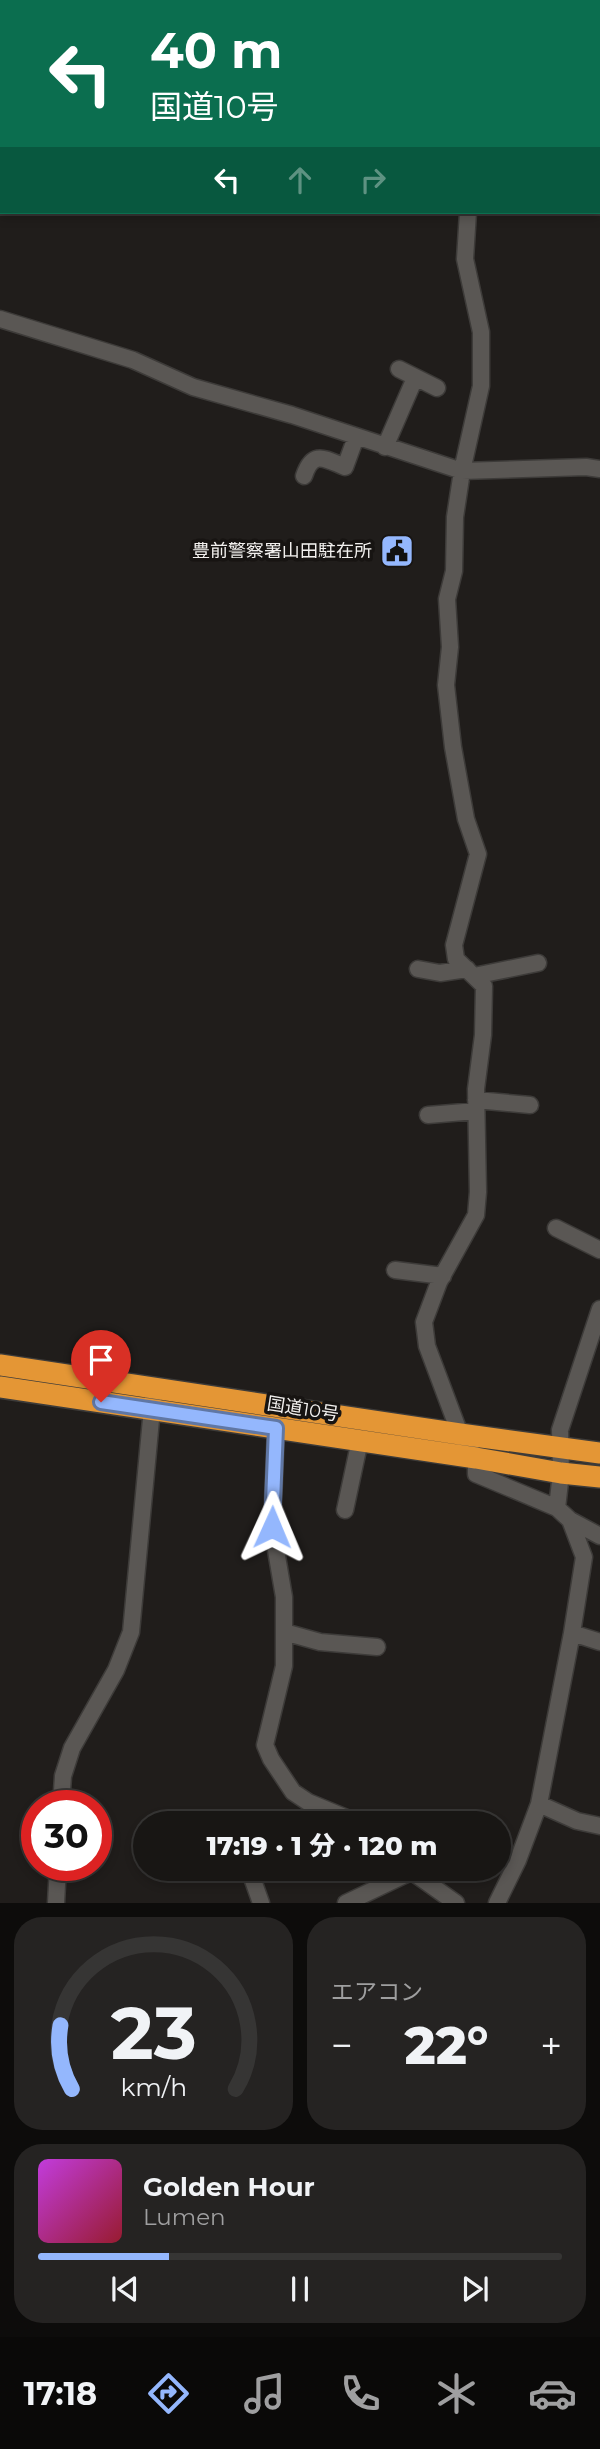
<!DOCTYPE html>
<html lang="ja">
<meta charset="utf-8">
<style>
body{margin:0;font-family:Montserrat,"Noto Sans JP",sans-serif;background:#252322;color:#f1f3f6;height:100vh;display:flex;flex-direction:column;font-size:26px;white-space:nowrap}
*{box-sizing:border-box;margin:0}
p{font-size:23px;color:#9f9fa0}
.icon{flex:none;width:38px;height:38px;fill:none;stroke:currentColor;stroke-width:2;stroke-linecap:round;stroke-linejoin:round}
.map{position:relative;height:1903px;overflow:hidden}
.side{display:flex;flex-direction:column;gap:14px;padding:14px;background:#0d0c0b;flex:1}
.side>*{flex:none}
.hud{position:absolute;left:0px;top:0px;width:600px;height:214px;box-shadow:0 4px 10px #0003,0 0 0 2px #363534;background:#0b6e4f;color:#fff;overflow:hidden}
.speed{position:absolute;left:21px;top:1790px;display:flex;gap:14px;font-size:35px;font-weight:700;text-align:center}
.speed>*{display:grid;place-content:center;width:91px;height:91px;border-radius:50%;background:#181614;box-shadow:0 4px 10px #0003,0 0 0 2px #363534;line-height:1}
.speed .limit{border:10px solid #d22;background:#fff;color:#111}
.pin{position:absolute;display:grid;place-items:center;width:60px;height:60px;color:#fff;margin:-72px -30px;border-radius:50% 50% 50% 0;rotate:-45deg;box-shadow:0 0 7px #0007}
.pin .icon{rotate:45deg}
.me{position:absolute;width:77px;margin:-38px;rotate:1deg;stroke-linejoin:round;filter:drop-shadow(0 0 5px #0008)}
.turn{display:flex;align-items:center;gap:24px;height:147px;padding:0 35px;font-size:32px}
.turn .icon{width:91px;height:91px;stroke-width:2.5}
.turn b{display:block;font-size:49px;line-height:60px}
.lanes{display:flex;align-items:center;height:66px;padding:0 35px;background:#0003;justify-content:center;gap:35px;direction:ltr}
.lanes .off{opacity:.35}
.big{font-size:52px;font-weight:800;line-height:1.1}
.side .card{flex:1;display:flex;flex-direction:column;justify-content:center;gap:10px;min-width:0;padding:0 24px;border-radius:28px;background:#252322}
.side .dial{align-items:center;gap:0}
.dial svg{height:182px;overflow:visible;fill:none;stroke:#363534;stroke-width:7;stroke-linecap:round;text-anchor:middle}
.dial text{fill:#f1f3f6;stroke:none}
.song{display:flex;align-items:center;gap:21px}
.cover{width:84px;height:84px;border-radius:10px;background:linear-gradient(135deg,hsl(290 70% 55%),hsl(350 70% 35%))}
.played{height:7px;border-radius:4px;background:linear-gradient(90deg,#94b7fd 25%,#363534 25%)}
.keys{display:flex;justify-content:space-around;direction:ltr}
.heat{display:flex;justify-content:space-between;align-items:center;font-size:38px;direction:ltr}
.side .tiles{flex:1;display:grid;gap:14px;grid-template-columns:1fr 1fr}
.card:last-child{grid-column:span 2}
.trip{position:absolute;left:133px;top:1811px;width:378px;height:70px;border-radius:35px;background:#181614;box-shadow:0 4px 10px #0003,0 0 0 2px #363534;font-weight:800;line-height:70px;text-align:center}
.tab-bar{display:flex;height:112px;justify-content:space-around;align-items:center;background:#0a0908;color:#9f9fa0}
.tab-bar .icon{width:49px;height:49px}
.tab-bar .on{color:#94b7fd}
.tab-bar b{font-size:32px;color:#f1f3f6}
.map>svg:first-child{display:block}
</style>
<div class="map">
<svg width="600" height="1903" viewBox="0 0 600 1903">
<rect width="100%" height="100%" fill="#201d1b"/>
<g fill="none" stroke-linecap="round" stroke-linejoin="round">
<defs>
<path id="street" d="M518 0V2
M0 182H2
M468 212 465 259 481 332V386L462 471 455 517 454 571 447 599 450 647 446 685 453 747 466 819 478 854 454 945 456 959 484 986 483 1035 476 1089 478 1192 476 1215 439 1282 424 1322 427 1346 460 1434 476 1458V1474L557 1508 570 1520 600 1536
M0 319 133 360 193 387 292 415 462 471 586 467 600 469
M399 369 437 388
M385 447 415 378
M304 476C313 449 325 459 345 467L356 437
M418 969 440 973 467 969
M474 976 538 963
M476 1100 530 1105
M428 1115 476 1111
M556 1228 600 1250
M395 1270 443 1276
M276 1428 272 1527 284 1597V1666L265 1745 271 1759 293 1792 308 1802 361 1824
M557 1508 561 1473 560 1430 600 1309
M345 1510 360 1440
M284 1632 320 1642 377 1647
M572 1633 600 1642
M539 1804 577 1821 600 1826
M61 1806 63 1776 72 1748 116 1670 131 1632 153 1398
M249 1869 261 1903
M408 1869 456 1903
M56 1903 58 1866
M346 1903 411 1872
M497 1903 518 1860 539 1804 572 1633 584 1557 570 1520"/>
<path id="highway" d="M0 1365 460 1434 600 1453
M0 1387 476 1458 561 1473 600 1477"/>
</defs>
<use href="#street" stroke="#3d3b39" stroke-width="19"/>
<use href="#highway" stroke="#3d3b39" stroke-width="24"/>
<use href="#street" stroke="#5a5754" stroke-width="16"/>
<use href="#highway" stroke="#e49635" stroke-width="21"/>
</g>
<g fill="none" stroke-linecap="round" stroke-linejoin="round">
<defs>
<path id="route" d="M101 1402 276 1428 272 1527"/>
</defs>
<use href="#route" stroke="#6077a4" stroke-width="18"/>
<use href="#route" stroke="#94b7fd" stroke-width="12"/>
</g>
<defs>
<symbol id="civic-square" viewBox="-11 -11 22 22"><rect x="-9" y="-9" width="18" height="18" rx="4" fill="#94b7fd" stroke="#171412"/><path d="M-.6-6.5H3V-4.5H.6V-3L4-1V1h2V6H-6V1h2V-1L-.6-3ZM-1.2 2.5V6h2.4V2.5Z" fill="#111"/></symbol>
</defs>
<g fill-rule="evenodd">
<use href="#civic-square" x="378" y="532" width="38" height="38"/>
</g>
<g text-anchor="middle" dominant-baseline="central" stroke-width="7" stroke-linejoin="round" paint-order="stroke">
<g font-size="18" fill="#f2f0ee" stroke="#171412" text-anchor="end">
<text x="372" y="551">豊前警察署山田駐在所</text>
</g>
<g font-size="18" fill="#f2f0ee" stroke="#171412">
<text transform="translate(303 1409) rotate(9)">国道10号</text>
</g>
</g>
</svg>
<div class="speed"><div class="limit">30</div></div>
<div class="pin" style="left:101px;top:1402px;background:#d93025"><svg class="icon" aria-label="arrive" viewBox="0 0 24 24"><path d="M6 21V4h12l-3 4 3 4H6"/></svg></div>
<svg class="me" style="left:272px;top:1527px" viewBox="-20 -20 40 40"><path d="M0-17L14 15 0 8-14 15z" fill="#94b7fd" stroke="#fff" stroke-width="4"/></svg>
<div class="trip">17:19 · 1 分 · 120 m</div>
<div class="hud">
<div class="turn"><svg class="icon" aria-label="left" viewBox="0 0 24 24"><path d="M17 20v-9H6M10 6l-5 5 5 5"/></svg><div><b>40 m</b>国道10号</div></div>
<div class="lanes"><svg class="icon" aria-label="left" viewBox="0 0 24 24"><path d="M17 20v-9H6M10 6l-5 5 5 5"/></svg><svg class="icon off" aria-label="ahead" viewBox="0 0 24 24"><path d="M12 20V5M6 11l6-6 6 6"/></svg><svg class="icon off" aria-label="right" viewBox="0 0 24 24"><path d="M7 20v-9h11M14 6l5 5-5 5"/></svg></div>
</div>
</div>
<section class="side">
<div class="tiles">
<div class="card dial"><svg viewBox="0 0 100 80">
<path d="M14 69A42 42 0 1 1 86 69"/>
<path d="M14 69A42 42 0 0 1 9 41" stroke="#94b7fd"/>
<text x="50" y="56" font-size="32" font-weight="700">23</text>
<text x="50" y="72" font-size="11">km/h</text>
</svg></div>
<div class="card"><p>エアコン</p>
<div class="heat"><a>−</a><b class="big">22°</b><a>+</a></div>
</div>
<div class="card">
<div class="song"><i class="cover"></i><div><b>Golden Hour</b><p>Lumen</p></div></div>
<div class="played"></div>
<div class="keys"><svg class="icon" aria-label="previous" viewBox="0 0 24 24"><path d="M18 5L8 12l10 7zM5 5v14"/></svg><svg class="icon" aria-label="pause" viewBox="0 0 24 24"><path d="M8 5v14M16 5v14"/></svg><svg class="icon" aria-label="next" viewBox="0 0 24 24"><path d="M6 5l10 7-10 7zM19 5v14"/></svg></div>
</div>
</div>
</section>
<nav class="tab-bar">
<b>17:18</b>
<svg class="icon on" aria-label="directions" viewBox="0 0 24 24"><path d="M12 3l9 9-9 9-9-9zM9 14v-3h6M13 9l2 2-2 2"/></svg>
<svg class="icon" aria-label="music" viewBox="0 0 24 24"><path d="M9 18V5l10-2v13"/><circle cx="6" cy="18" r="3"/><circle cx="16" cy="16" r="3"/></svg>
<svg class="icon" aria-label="phone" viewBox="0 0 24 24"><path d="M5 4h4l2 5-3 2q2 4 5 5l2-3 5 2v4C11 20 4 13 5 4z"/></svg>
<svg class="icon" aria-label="climate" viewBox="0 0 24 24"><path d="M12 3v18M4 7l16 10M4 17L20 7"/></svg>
<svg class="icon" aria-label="car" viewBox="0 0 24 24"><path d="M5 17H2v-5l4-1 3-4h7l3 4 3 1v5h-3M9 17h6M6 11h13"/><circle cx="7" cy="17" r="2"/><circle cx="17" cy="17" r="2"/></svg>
</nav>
